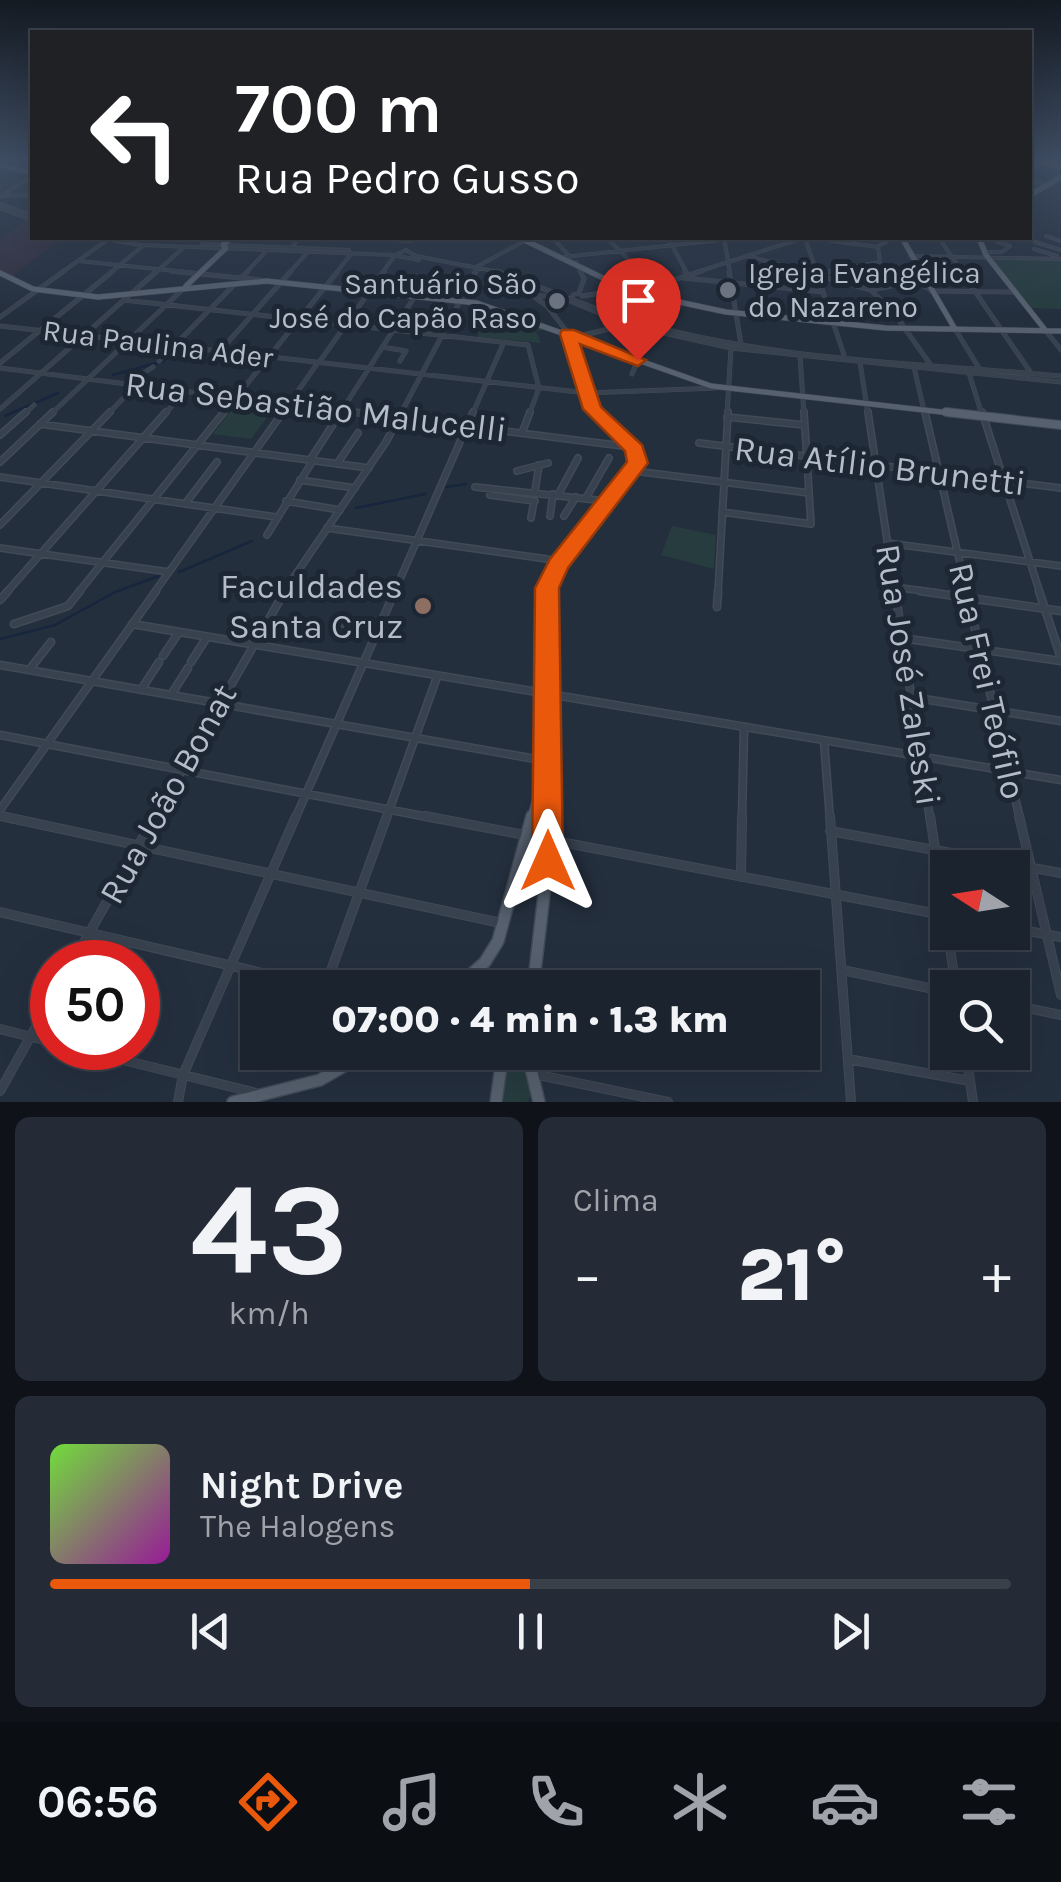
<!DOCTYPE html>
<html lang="pt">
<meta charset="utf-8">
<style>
body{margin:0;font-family:Karla,sans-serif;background:#242b36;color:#f1f3f6;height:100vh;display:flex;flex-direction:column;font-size:38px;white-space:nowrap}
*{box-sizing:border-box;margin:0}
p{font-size:32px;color:#a0a4aa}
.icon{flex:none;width:55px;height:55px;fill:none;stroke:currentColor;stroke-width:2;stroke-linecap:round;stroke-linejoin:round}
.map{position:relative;height:1102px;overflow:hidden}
.panel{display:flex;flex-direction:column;gap:15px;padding:15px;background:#0f1319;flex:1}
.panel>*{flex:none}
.hud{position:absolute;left:30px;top:30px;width:1002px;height:210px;border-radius:0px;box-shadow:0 10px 40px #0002,0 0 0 2px #39404a;background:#202124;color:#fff;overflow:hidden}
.needle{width:65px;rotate:282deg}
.fabs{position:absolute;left:930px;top:850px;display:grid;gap:20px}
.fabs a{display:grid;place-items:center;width:100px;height:100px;border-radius:0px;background:#1b232e;box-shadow:0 10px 40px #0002,0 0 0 2px #39404a;font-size:50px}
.speed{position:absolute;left:30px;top:940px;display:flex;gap:20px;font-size:50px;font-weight:700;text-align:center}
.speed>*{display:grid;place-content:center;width:130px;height:130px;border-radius:50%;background:#1b232e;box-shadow:0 10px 40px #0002,0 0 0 2px #39404a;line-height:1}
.speed .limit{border:15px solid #d22;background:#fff;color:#111}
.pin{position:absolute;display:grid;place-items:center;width:85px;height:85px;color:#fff;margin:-102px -42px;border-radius:50% 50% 50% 0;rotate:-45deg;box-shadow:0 0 10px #0007}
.pin .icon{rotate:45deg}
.me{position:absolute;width:110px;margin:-55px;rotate:0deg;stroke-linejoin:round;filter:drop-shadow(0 0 8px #0008)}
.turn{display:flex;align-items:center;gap:35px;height:210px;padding:0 40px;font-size:45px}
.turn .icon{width:130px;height:130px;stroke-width:2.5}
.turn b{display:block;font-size:70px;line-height:85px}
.big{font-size:75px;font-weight:800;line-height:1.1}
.panel .card{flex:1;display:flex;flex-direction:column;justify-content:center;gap:15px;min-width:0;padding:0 35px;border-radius:15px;background:#242b36}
.panel .dial{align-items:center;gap:0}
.dial b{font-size:130px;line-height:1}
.song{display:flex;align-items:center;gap:30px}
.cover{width:120px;height:120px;border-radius:15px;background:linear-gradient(135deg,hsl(100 70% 55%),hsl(300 70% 35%))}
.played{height:10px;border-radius:5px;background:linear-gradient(90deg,#ea580c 50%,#39404a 50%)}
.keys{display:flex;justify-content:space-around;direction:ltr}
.heat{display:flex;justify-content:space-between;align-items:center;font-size:55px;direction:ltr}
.panel .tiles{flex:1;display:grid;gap:15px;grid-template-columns:1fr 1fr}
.card:last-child{grid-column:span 2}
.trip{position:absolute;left:240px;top:970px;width:580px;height:100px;border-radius:0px;background:#1b232e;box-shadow:0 10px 40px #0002,0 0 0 2px #39404a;font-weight:800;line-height:100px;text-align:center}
.dock{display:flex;height:160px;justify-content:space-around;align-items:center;background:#0b0e12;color:#a0a4aa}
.dock .icon{width:70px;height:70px}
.dock .on{color:#ea580c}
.dock b{font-size:45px;color:#f1f3f6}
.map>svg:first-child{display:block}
</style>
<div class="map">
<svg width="1061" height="1102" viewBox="0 0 1061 1102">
<rect width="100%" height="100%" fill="#242f3e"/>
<path fill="#32303f" d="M27 219 32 221V238H62L12 276 0 270V239Z"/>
<path fill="#263c3f" d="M990 259 1061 260V309L1029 308Z
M498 312 548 329 536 331 541 343 478 337V313L497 315Z
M239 400 276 405 251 439 213 434Z
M672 526 716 535 714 569 661 555Z
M509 1053H523L532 1094 527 1102H504L501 1098Z"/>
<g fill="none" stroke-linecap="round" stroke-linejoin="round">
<path stroke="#17263c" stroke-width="2.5" d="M113 375 164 361
M5 416 58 393
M445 487 466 484
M356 508 425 494
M179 572 252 541
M0 639 55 625 115 592 159 576"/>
<defs>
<path id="minor-far4" d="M1030 180 1046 184
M1 196 32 176
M1 196 32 195
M0 204 32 215
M0 208 32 220
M1046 236 1061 241
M99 238 140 245 392 255 419 260
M116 238 132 241
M358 238 410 241
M553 238 570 257
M607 238 642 273
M668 238 687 273
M724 238 730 273
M805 238 817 273
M811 238 878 247
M939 238 963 273
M1035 242 1061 250
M202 244 349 250
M878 246 893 238
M292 248 298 238
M1034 249 1057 256
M406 250 416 256 504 273
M984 252H1002L1010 246 991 239
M748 256 810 273
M910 256 1061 259
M564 257 739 238
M79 261 195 273
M576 262 581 273
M478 266 530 238
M891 270 897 273
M61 273 107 240
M110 273 144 245
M155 273 182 249
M246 273 267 250
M289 273 308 252
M336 273 351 254
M382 273 395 255 406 250
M474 273 478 266
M694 273 803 238
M821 273 880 262 878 247"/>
<path id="minor-far3" d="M171 271 260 280
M497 271C542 287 588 308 634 321 771 361 920 363 1061 376
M685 271 688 276
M729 271 741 344
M801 271 871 290 896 316 930 364
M816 271 844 355
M892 271 930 289
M961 271 1031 373
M817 274 835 271
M242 277 248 271
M508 278 547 306 568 333
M684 278 823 292
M871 290 916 281
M931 291 1015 292
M573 295 579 293 584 279 580 271
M532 296H558L628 325 731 348 1061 382
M582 296 661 284 702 271
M124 300 528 345 539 388 529 415
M404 312 453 318
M0 317 64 271
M0 326 587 393 716 388
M955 329 979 368 969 373 982 415
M1046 331 1061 350
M576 337 625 325
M382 347 406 351 400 361
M220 351 291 271
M800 356 804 415
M159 361 234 285
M320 361 384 271
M860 362 868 415
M0 363 113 271
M914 367 925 415
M0 368 373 415
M632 374 654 322 657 288 640 271
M130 382 153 367
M0 409 157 271
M23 415 34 405
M50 415 183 289
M107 415 136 385
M164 415 185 391
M222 415 338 271
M281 415 317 364
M339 415 415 296
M400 415 476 271
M472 415 504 342
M727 415 731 348"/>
<path id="minor-far2" d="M353 412 631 447
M868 412 895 593
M925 412 967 593
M982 412 1040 593
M727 417 804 425
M40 424 369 468
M522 433 530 412
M0 435 26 412
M699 443 1061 488
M310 460 341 412
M0 462 53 412
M337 464 358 433
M517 471 548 463
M634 471 809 493
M0 477 276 517
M300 480 355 488
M475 487 606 501
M535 491 539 465
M490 495 535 501
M558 495 578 458
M586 498 609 458
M286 501 340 510
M185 504 217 462
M722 512 811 524 804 412
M550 516 553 494
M564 516 576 497
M531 518 534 501
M0 525 110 412
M327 528 561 561
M267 535 312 462
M887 543 1061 566
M0 548 169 572
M894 587 938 593
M6 593 166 412
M78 593 224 412
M154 593 283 412
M283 593 386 442 402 412
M394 593 473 412
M718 593 728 412"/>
<path id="minor-far1" d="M895 591 930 819
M920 591 1061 611
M966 591 1020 819
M1039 591 1061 658
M0 600 8 591
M717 607 718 591
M341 623 378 629
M14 624 68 606 80 591
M132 624 1061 780
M902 638 1061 661
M163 656 179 632
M191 662 207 637
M0 665 547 761
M29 670 51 642
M141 690 159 662
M171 695 188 668
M911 697 1061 721
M0 735 438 819
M824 741 830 819
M0 810 156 591
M0 816 13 819
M154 819 285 591
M295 819 395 591
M386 819 437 677
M742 819 744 728"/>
<path id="minor" d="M1 816 501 923
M425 816 948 916
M830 816 851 1102
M930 816 956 988
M1019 816 1061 995
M830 831 1061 873
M741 877 742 816
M0 912 327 988
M1012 928 1061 937
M73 962 155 816
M842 970 948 992
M325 987 387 816
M1012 1005 1061 1015
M0 1029 52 1042
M75 1048 256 1093
M966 1052 973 1102
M848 1059 970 1081
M534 1074 668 1102
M0 1091 52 998
M178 1102 183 1075 296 816"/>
<path id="major-far3" d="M0 165 32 173
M1030 167 1040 161
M1030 195 1061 177
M520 238 632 292 726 312 886 328 1061 331
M902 238 955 329
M979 238 986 255 1046 331
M0 273 33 289 98 297 266 281 477 303 711 386 968 415
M186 286 226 248 223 245 231 238
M568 333 593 409 599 415"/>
<path id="major-far2" d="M946 412 1061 425
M547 593 558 565 638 463 635 449 596 412"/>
<path id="major-far1" d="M547 591 548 819
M532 819 545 770"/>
<path id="major" d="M456 988 485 962 498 941 532 816
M533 988 548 861V816
M527 1052 539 1102
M233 1102 320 1080 368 1052
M496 1102 503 1052"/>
<path id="highway" d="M1034 160 1061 167"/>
</defs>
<use href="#minor-far4" stroke="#414a57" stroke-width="4"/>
<use href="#minor-far3" stroke="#414a57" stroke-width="5"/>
<use href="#minor-far2" stroke="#414a57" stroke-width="8"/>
<use href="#minor-far1" stroke="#414a57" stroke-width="9"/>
<use href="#minor" stroke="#414a57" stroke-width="10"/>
<use href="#major-far3" stroke="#414a57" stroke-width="6"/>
<use href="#major-far2" stroke="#414a57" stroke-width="10"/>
<use href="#major-far1" stroke="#414a57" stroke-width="11"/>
<use href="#major" stroke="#414a57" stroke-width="14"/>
<use href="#highway" stroke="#434c59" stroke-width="6"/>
<use href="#minor-far4" stroke="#38414e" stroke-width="2.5"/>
<use href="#minor-far3" stroke="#38414e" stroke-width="4"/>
<use href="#minor-far2" stroke="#38414e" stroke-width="5"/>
<use href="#minor-far1" stroke="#38414e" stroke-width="6"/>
<use href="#minor" stroke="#38414e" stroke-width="8"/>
<use href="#major-far3" stroke="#56606e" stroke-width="5"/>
<use href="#major-far2" stroke="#56606e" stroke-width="8"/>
<use href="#major-far1" stroke="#56606e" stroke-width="9"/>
<use href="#major" stroke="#56606e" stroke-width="11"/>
<use href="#highway" stroke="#746855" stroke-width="5"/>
</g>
<linearGradient id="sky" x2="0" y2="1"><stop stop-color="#141a22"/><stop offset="0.51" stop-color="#3f4d63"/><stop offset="1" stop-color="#3f4d63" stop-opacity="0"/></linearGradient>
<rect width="1061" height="314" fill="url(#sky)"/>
<path fill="#ea580c" stroke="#983908" stroke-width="2.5" d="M562 330H574L646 360 638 366 580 344 601 407 642 445 648 463 568 568 559 588 563 861 559 872 548 877 536 872 532 861 535 588 550 559 627 462 625 451 583 409 560 334Z"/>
<g fill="#6b7280" stroke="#1d2633" stroke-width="4">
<circle cx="728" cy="290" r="10"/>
<circle cx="557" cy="301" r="10"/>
</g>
<circle fill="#8d6e63" stroke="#1d2633" stroke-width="4" cx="423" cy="606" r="10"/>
<g text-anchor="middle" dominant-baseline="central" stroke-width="10" stroke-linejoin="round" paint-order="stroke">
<g font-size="30" fill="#b4bcc9" stroke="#1d2633" text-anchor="start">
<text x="748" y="273">Igreja Evangélica<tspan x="748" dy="34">do Nazareno</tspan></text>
<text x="537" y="284" text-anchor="end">Santuário São<tspan x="537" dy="34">José do Capão Raso</tspan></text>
</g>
<g font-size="30" fill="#b4bcc9" stroke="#1d2633">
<text transform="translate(158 344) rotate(7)">Rua Paulina Ader</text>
</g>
<g font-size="35" fill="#b4bcc9" stroke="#1d2633">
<text transform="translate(316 407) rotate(7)">Rua Sebastião Malucelli</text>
<text transform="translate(880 466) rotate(7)">Rua Atílio Brunetti</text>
<text transform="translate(908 675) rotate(81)">Rua José Zaleski</text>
<text transform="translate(987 681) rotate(77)">Rua Frei Teófilo</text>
<text transform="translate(168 794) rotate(-61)">Rua João Bonat</text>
</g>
<g font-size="35" fill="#b4bcc9" stroke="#1d2633" text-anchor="end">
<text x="403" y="586">Faculdades<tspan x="403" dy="40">Santa Cruz</tspan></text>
</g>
</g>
</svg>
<div class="fabs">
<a><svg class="needle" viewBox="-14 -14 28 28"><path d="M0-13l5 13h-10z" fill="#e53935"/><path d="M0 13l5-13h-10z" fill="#a0a4aa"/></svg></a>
<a><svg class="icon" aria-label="search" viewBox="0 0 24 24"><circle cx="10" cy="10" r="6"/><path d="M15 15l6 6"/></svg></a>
</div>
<div class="speed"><div class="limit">50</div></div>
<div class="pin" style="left:638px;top:360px;background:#d93025"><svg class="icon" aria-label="arrive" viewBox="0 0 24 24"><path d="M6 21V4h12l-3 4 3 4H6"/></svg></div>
<svg class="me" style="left:548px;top:861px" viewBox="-20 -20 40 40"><path d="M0-17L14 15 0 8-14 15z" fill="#ea580c" stroke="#fff" stroke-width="4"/></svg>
<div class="trip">07:00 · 4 min · 1.3 km</div>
<div class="hud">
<div class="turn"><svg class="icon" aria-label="left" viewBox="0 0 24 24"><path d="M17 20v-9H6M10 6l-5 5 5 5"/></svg><div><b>700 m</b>Rua Pedro Gusso</div></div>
</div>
</div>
<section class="panel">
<div class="tiles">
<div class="card dial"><b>43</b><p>km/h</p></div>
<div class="card"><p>Clima</p>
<div class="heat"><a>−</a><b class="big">21°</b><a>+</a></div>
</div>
<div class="card">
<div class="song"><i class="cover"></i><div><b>Night Drive</b><p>The Halogens</p></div></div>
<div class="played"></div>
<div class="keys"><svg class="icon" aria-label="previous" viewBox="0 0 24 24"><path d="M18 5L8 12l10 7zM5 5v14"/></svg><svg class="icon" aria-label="pause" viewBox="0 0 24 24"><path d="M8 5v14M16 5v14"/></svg><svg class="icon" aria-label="next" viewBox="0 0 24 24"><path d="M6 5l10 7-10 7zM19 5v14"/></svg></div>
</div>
</div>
</section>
<nav class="dock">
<b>06:56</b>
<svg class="icon on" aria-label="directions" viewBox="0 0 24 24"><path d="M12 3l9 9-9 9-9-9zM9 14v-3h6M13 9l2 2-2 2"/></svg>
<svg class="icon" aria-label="music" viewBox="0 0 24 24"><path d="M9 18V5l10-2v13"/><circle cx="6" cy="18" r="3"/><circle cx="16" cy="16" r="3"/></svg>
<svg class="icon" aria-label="phone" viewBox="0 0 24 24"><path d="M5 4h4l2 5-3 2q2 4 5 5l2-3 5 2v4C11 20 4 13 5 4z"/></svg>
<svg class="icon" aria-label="climate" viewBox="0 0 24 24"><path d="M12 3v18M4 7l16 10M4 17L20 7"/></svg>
<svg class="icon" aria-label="car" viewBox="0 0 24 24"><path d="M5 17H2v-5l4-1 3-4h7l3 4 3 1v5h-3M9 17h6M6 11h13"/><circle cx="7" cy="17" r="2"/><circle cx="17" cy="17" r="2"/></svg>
<svg class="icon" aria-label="filters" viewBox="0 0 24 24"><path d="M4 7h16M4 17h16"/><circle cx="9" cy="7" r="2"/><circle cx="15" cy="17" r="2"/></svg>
</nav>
